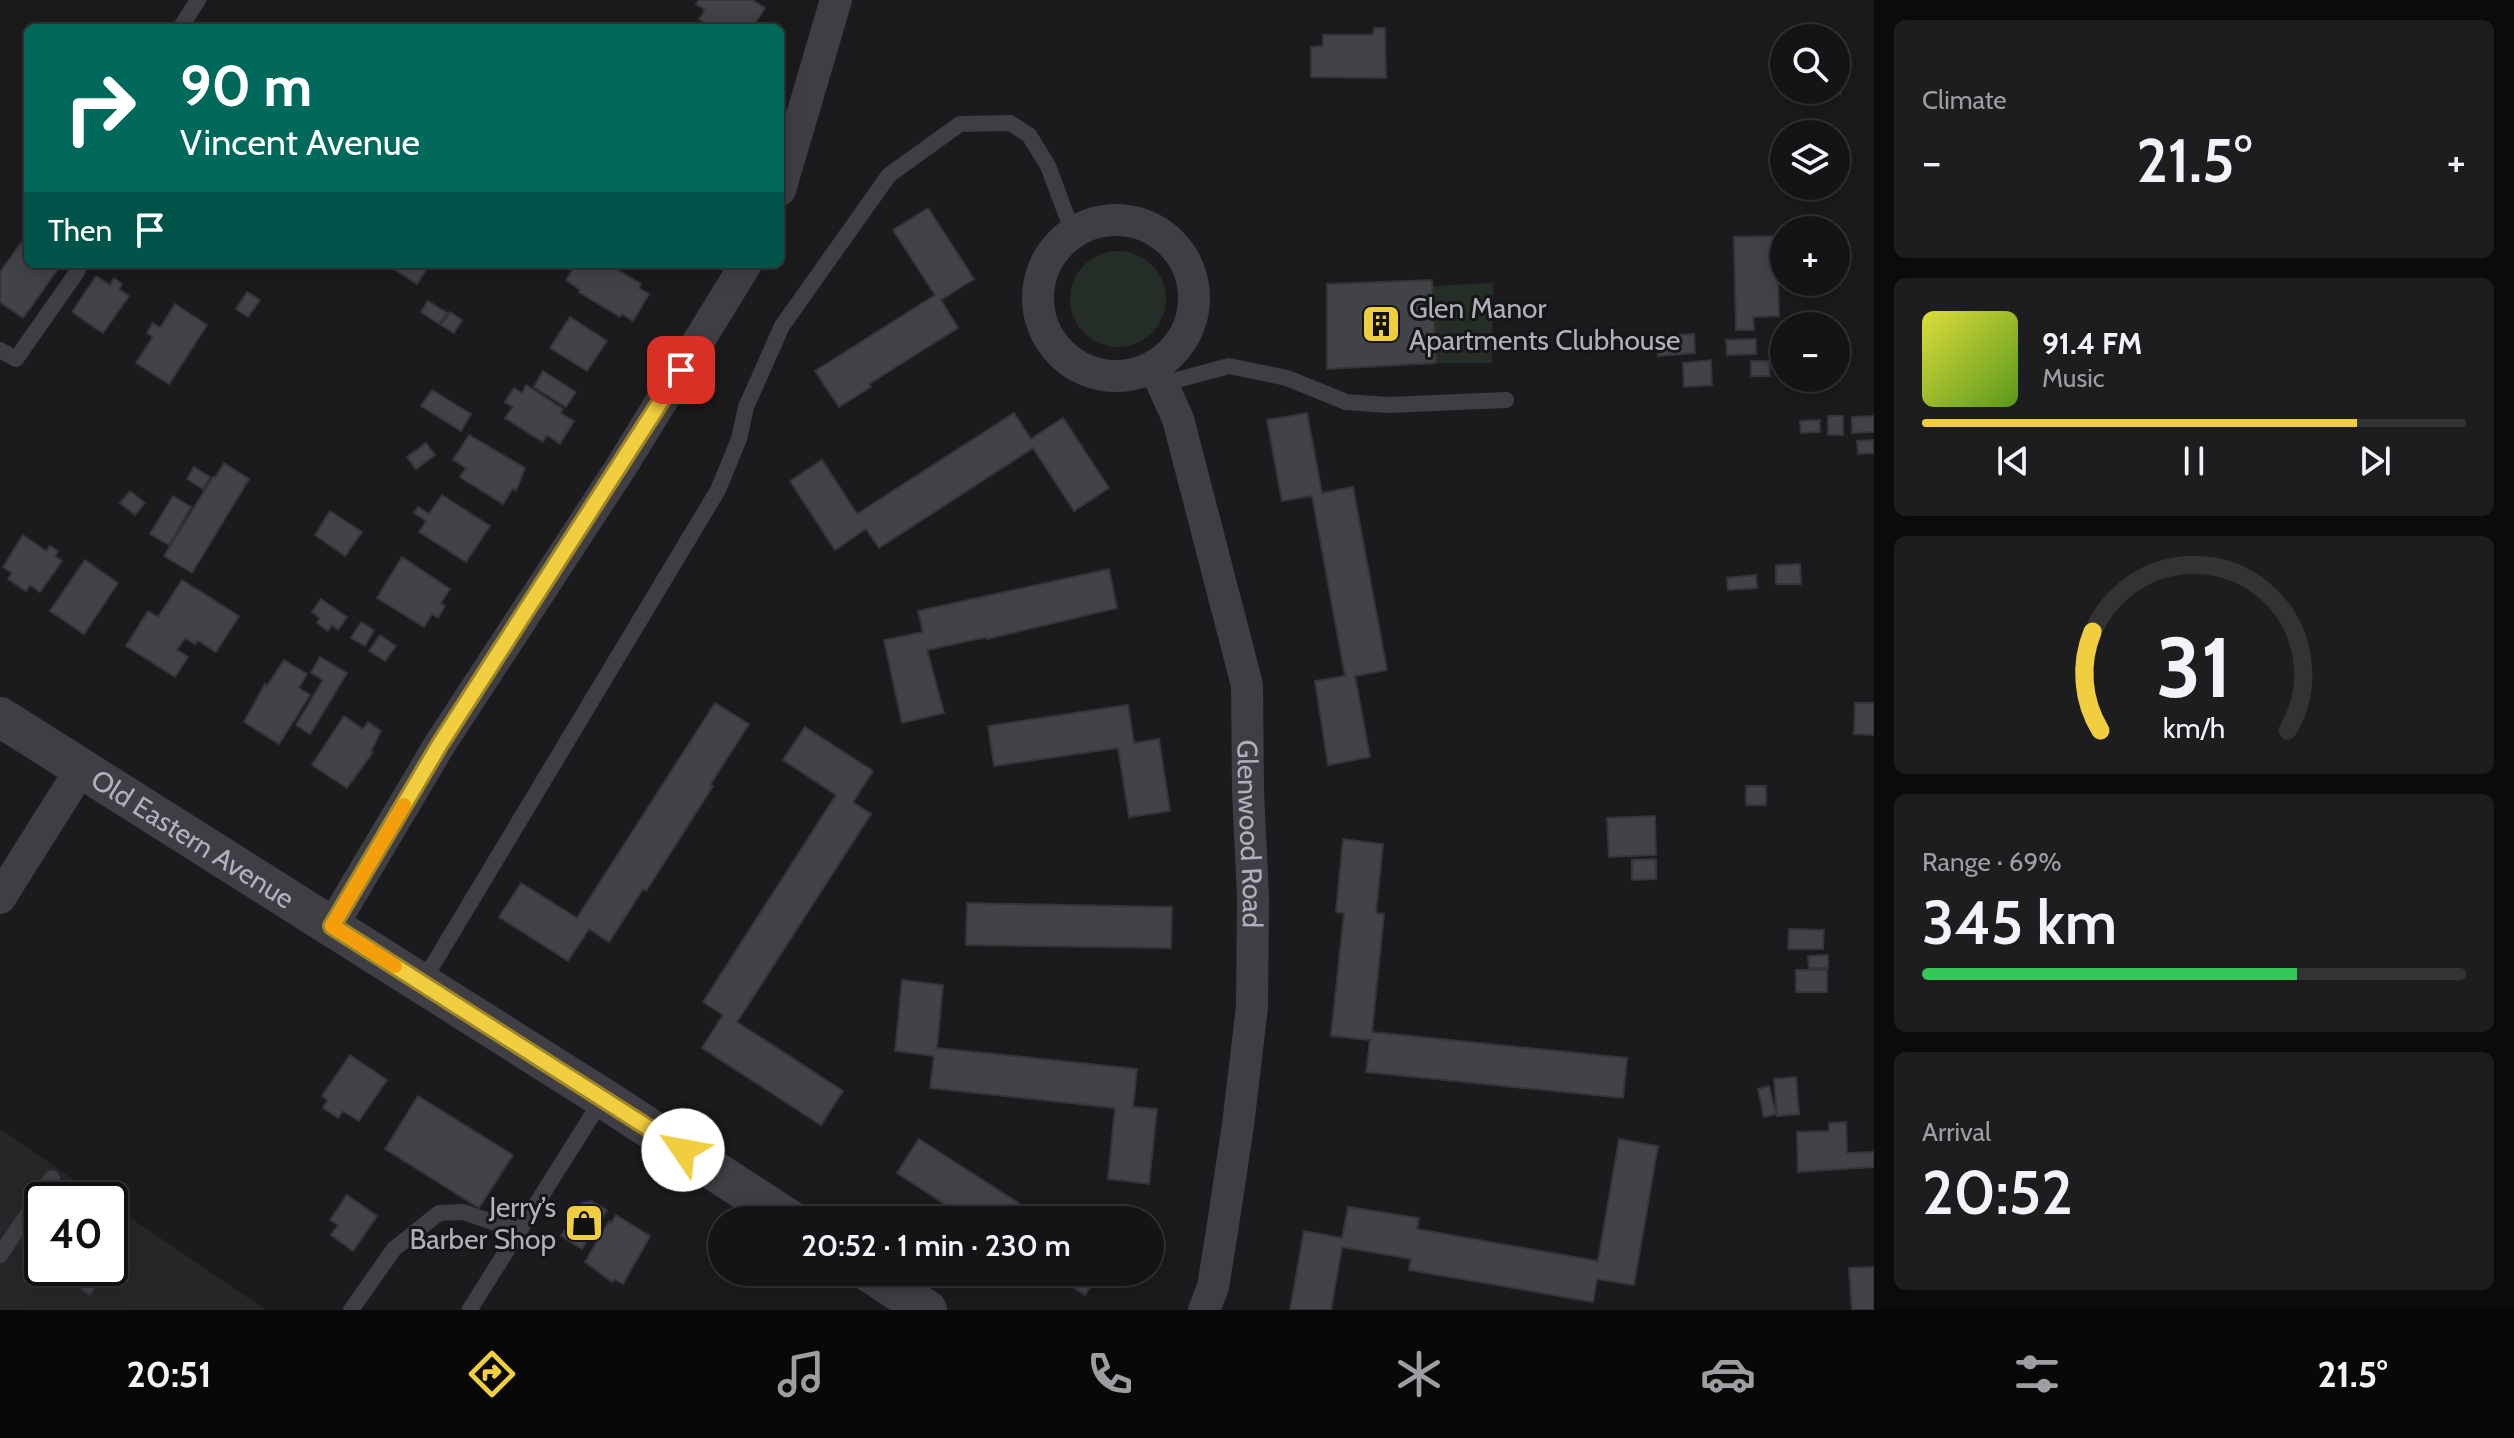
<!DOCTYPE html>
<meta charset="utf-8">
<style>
body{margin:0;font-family:Cabin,sans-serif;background:#1d1d1f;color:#f1f3f6;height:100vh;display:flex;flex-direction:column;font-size:30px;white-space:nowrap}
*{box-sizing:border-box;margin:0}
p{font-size:26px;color:#9d9ea1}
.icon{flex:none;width:44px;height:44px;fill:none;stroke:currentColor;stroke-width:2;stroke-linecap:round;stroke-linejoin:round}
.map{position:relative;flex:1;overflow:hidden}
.panel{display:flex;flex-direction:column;gap:20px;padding:20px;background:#0b0b0c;width:640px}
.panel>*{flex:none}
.hud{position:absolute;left:24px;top:24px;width:760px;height:244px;border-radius:12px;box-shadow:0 4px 20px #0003,0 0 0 2px #333335;background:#00695c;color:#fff;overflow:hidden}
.buttons{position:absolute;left:1770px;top:24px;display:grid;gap:16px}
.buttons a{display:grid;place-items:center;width:80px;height:80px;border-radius:50%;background:#141416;box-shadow:0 4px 20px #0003,0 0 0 2px #333335;font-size:40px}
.speed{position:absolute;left:24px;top:1182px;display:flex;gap:16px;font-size:40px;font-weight:700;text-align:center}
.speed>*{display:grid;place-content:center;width:104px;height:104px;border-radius:50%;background:#141416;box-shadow:0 4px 20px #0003,0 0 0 2px #333335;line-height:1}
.speed .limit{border:4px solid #111;border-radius:12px;background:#fff;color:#111}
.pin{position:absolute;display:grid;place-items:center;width:68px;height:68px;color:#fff;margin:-34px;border-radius:16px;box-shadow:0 4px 12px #0006}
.me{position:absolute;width:88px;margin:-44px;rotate:303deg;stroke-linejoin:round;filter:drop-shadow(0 0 6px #0008)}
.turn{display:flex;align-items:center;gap:28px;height:168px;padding:0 24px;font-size:36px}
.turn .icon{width:104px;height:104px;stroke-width:2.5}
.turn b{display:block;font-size:56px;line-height:68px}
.then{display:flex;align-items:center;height:76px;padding:0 24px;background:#0003;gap:16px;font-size:30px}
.big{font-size:60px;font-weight:600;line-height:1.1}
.panel .tile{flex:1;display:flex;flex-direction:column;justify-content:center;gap:12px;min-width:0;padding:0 28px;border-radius:12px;background:#1d1d1f}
.panel .dial{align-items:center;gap:0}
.dial svg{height:208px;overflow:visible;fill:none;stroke:#333335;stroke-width:7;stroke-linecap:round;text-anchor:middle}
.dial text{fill:#f1f3f6;stroke:none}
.song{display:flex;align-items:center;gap:24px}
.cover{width:96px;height:96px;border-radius:12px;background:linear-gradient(135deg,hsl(60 70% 55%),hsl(90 70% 35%))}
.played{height:8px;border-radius:4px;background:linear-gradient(90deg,#f1ce3f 80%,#333335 80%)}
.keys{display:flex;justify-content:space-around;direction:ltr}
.heat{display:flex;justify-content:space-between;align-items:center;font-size:44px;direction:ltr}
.charge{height:12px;border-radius:6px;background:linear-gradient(90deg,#34c759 69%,#333335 0)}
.trip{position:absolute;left:708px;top:1206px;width:456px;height:80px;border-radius:40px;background:#141416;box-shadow:0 4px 20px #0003,0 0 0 2px #333335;font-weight:600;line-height:80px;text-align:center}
.dock{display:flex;height:128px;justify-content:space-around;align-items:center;background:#080809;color:#9d9ea1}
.dock .icon{width:56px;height:56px}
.dock .active{color:#f1ce3f}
.dock b{font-size:36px;color:#f1f3f6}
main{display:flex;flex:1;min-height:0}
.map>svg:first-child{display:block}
</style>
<main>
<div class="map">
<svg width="1874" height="1310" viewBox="0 0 1874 1310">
<rect width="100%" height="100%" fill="#1b1b1d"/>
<path fill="#27272a" d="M0 1129 104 1200H42V1268H110V1204L266 1310H0Z"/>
<path fill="#252d27" d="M1070 299a48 48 0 1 1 96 0a48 48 0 1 1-96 0Z
M1493 283 1492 363H1436L1432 286Z"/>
<path fill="#424347" stroke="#353539" stroke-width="2" d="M699 0H752L765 8 752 28 741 25 739 28H712L699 19 705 10 696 4Z
M1374 28H1385L1386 78 1311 77V47L1323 46V35H1373Z
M1836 77H1840L1841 94 1811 95 1810 90H1836Z
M928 208 974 279 941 300 958 328 869 384 871 387 839 407 815 371 935 295 893 230Z
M1777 236 1779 316 1753 317 1754 330H1736L1734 237Z
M21 243 28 248V264H51L58 269 23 318 0 302V272Z
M386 264H430L417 284Z
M576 264H608L641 284 639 288 649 294 633 321 622 314 620 317 579 292 580 290 566 280Z
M96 276 110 285 114 278 122 284 119 289 129 296 103 333 72 312Z
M1432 280 1436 363 1327 369V284Z
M247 292 260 300 248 317 236 309Z
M428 301 447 313 439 324 421 312Z
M175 304 207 325 169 384 136 363 153 337 147 333 153 323 160 328Z
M450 312 462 320 454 333 441 325Z
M570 317 607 341 587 371 550 348Z
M1694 334 1695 353 1658 356V336Z
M1756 339V354L1727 355 1726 340Z
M1711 360 1712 385 1684 387 1683 363Z
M1751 361H1769L1770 376H1751Z
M543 371 576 392 566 407 534 387Z
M526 385 563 409 560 413 574 421 560 444 547 435 543 442 505 418 513 407 505 402 514 388 522 393Z
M432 390 471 414 461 431 421 406Z
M1014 413 1031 439 1063 418 1109 488 1074 511 1033 448 879 548 866 529 835 550 790 481 822 460 857 514Z
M1307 413 1322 493 1353 487 1387 670 1355 676 1370 757 1328 765 1315 681 1345 676 1312 496 1282 501 1267 420Z
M1828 416H1843V435H1828Z
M1874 416V432L1852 433V417Z
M1820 420V432L1801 433 1800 421Z
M469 435 525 468 516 491 513 488 503 504 460 477 466 468 453 460Z
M1873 440 1874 453 1858 454 1857 441Z
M426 443 435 455 416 469 407 457Z
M224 463 249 479 192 573 164 556 213 477 215 478Z
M194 467 210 477 203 489 187 479Z
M130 491 145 503 135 515 120 503Z
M442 495 490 526 466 562 419 532 426 521 414 513 418 507 429 514Z
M173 496 191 507 169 545 150 534Z
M330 511 362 532 345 556 315 535Z
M23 535 46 551 50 546 58 551 55 556 62 561 40 592 30 585 26 591 8 579 12 573 3 567Z
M402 557 450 589 441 603 445 606 438 618 432 614 424 627 377 598Z
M85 560 118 583 84 634 50 611Z
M1800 564 1801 584H1776V565Z
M1109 569 1117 608 987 639V637L927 650 944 713 902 723 884 640 923 632 918 611Z
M1756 575 1757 588 1728 590 1727 578Z
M182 580 239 616 216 652 197 640 195 644 185 638 177 650 188 657 175 677 126 646 148 611 158 617Z
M321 599 347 617 338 630 332 625 328 631 317 623 320 618 312 612Z
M361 622 374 630 365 646 351 638Z
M380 635 396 646 385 661 369 651Z
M320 657 347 673 310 734 296 725 323 680 311 673Z
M284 660 307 674 299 688 310 695 279 744 244 722 265 684 267 686Z
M715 703 749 724 710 785 713 786 646 891 643 889 609 942 589 929 568 961 499 917 521 883 577 918Z
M1855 703H1874V735L1854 734Z
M1128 705 1134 743 1159 739 1170 811 1129 817 1118 748 994 766 988 726Z
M344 716 363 729 368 722 381 731 371 751 373 752 347 788 312 765Z
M805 727 873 771 853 802 871 814 737 1022 843 1091 821 1125 702 1048 723 1015 703 1002 836 795 783 760Z
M1746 786H1766V805H1746Z
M1655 816 1656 855 1609 857 1607 818Z
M1343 839 1383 844 1376 913 1384 914 1372 1032 1627 1058 1623 1098 1366 1072 1370 1040 1331 1036 1344 913 1336 912Z
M1656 859V879L1632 880V860Z
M967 903 1172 907 1171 948 966 945Z
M1789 929 1824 930 1823 949H1788Z
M1828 955V968H1809L1808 956Z
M1796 970H1827V992H1796Z
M902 980 943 985 937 1048 1137 1069 1133 1107 1157 1109 1149 1184 1108 1179 1115 1108 930 1088 934 1056 895 1051Z
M350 1055 387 1080 359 1121 343 1111 338 1118 323 1108 328 1100 322 1096Z
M1796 1077 1799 1114 1777 1116 1774 1079Z
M1769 1086 1776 1114 1764 1117 1758 1089Z
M418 1096 513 1155 479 1208 385 1149Z
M1846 1122 1847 1153 1874 1152V1167L1798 1172 1797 1132 1829 1131V1123Z
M919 1139 1045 1220H969L897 1173Z
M1619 1139 1658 1146 1634 1285 1597 1279 1593 1302 1409 1270 1411 1259 1342 1247 1331 1310H1290L1304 1231 1342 1238 1348 1207 1419 1218 1417 1229 1598 1261Z
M347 1195 377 1216 353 1251 331 1235 338 1225 330 1220Z
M591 1201 607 1210 582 1249 561 1236 582 1203Z
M616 1215 650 1236 623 1284 614 1279 612 1282 585 1262 609 1221 611 1223Z
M1874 1267V1310H1852L1849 1268Z
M50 1268H107L90 1295Z
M1050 1272H1100L1085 1295Z"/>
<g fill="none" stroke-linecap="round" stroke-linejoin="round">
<path stroke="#3e3e44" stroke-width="16" d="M180 28 198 0
M0 350 16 359 77 272 80 264
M1162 384 1229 366 1287 378 1346 402 1389 405 1506 400
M422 983 718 490 739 439 746 407 782 326 889 175 960 124 1010 123 1029 135 1048 166 1073 233
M0 1255 52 1178
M470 1309 603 1098
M351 1310 394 1249 439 1213 463 1212 519 1231"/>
<g stroke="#3e3e44" stroke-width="32">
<path d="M780 190 836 0"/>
<circle cx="1116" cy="298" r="78"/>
<path id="s1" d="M1154 366 1178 419 1247 685 1248 791 1253 897 1252 1007 1238 1125 1222 1231 1213 1287 1204 1310"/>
<path d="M0 898 81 769"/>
<path d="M332 926 440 744 621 467 746 264"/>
</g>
<g stroke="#3e3e44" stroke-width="40">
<path id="s2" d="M0 717 603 1098 790 1220"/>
<path d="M869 1272 927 1310"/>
</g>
</g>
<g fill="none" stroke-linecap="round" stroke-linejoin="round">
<defs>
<path id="route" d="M681 370 440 744 332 926 683 1150"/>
</defs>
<use href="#route" stroke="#9d8629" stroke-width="20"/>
<use href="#route" stroke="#f1ce3f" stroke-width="14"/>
<path stroke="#f59e0b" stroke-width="14" d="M395 966 332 926 404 805"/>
</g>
<defs>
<symbol id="building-square" viewBox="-11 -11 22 22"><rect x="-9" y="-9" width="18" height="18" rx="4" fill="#f1ce3f" stroke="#161618"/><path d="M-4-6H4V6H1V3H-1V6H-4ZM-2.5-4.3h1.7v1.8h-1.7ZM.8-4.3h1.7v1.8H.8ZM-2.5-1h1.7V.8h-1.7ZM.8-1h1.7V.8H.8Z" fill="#111"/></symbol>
<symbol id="shop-square" viewBox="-11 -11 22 22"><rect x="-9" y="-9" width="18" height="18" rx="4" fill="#f1ce3f" stroke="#161618"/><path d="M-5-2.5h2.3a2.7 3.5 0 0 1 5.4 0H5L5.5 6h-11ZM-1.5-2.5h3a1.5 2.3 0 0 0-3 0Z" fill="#111"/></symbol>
</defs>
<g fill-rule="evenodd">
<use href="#building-square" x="1359" y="302" width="44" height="44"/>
<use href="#shop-square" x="562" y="1201" width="44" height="44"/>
</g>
<g text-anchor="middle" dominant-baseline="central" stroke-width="6" stroke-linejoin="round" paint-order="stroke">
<g font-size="28" fill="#aeb0bc" stroke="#161618" text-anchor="start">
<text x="1409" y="308">Glen Manor<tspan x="1409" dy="32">Apartments Clubhouse</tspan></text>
<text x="556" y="1207" text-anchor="end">Jerry’s<tspan x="556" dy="32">Barber Shop</tspan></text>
</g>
<g font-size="28" fill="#aeb0bc" stroke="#161618">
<text stroke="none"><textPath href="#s1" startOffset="482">Glenwood Road</textPath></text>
<text stroke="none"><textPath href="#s2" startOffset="228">Old Eastern Avenue</textPath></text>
</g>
</g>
</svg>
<div class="buttons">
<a><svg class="icon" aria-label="search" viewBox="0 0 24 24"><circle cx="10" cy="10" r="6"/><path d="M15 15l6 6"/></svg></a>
<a><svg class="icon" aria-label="layers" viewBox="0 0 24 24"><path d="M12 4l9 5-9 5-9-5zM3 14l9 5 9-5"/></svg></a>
<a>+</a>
<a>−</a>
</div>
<div class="speed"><div class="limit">40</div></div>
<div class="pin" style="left:681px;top:370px;background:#d93025"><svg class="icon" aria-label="arrive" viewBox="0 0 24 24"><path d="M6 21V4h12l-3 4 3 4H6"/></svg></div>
<svg class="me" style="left:683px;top:1150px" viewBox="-20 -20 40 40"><circle r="19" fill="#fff"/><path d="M0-13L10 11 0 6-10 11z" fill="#f1ce3f"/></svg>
<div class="trip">20:52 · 1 min · 230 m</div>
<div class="hud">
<div class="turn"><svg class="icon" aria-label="right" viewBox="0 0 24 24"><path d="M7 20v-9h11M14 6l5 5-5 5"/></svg><div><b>90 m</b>Vincent Avenue</div></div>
<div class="then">Then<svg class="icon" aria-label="arrive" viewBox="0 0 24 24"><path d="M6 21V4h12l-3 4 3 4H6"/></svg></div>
</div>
</div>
<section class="panel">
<div class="tile"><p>Climate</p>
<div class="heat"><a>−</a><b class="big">21.5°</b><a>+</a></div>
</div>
<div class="tile">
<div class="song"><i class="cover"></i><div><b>91.4 FM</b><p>Music</p></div></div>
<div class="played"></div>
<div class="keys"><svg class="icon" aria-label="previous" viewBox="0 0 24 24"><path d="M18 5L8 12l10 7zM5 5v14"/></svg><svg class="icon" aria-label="pause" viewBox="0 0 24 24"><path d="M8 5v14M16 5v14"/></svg><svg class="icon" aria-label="next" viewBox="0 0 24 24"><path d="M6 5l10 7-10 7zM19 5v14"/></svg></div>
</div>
<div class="tile dial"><svg viewBox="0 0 100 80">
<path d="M14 69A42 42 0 1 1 86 69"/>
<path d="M14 69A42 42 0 0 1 11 31" stroke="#f1ce3f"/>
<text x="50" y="56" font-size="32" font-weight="700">31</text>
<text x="50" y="72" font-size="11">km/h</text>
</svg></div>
<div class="tile"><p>Range · 69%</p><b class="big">345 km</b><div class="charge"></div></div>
<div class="tile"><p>Arrival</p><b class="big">20:52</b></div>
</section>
</main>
<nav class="dock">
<b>20:51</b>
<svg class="icon active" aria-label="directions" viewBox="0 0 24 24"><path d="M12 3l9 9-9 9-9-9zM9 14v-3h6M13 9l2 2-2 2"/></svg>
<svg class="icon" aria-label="music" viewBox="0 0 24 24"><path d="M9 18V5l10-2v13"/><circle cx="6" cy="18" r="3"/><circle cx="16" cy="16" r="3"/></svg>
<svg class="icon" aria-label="phone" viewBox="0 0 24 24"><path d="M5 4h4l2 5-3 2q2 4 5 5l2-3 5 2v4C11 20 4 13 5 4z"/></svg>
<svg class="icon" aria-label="climate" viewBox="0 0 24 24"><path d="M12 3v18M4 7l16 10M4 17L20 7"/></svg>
<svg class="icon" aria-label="car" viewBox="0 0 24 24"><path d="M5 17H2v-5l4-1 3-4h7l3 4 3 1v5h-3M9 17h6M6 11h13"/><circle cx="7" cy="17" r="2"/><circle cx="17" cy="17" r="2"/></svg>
<svg class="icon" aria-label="filters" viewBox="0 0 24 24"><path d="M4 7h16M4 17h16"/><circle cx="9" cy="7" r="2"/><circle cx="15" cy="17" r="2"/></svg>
<b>21.5°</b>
</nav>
